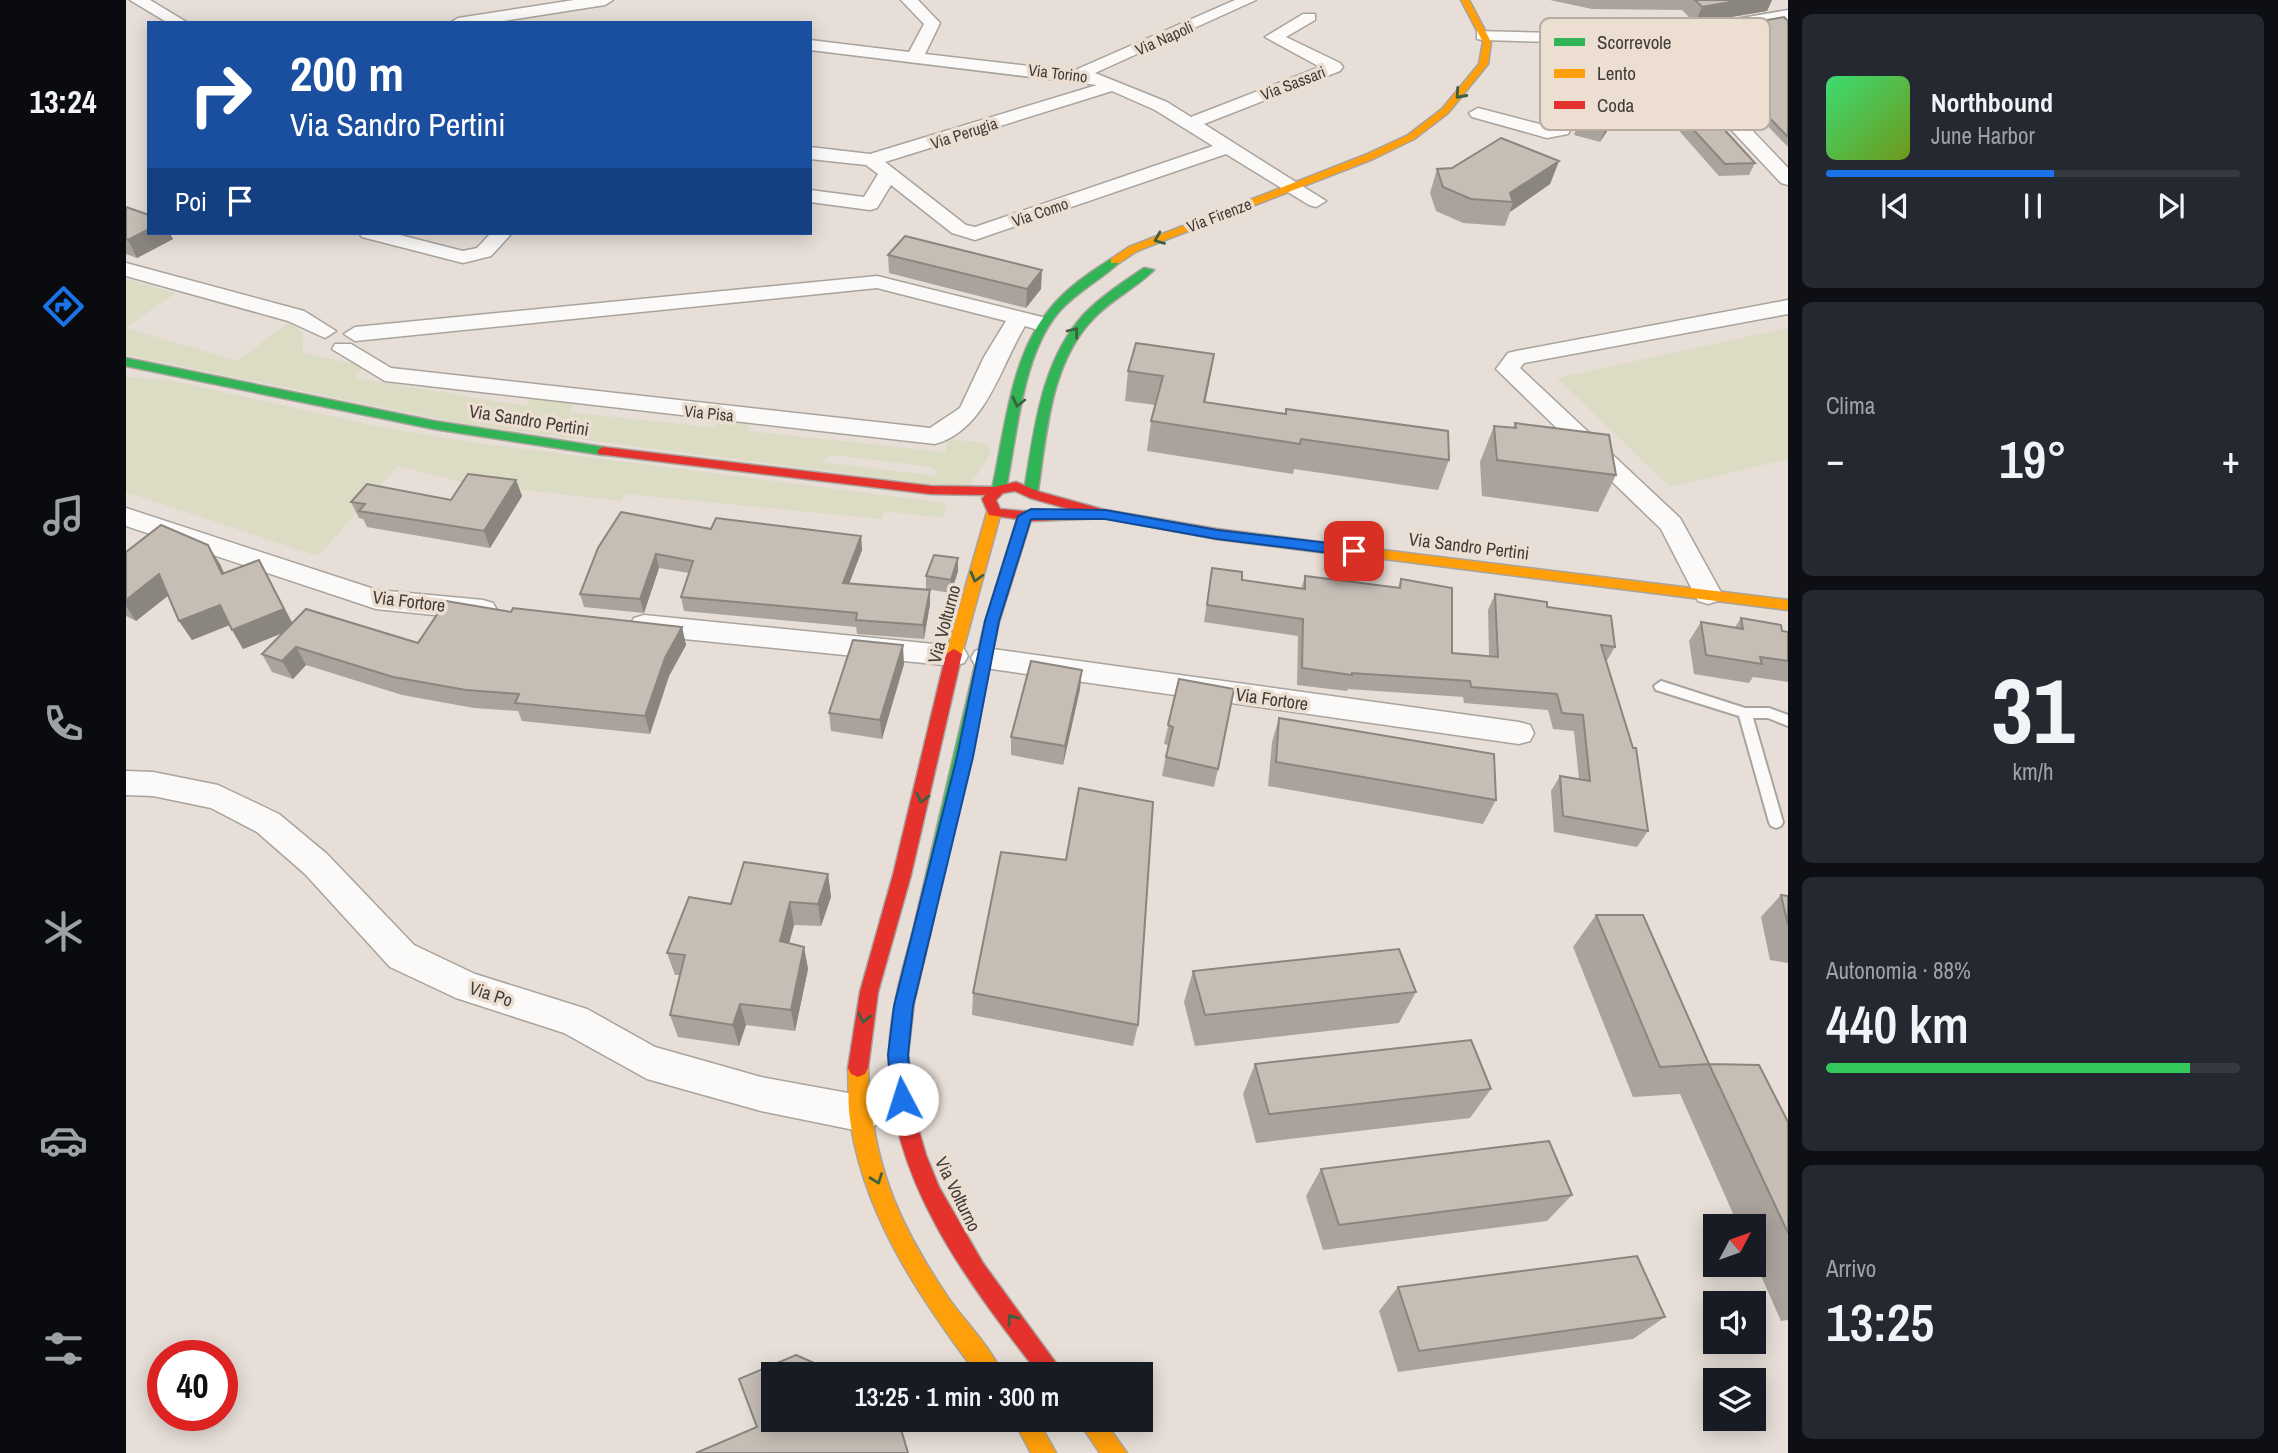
<!DOCTYPE html>
<html lang="it">
<meta charset="utf-8">
<style>
body{margin:0;font-family:"Archivo Narrow",sans-serif;background:#242831;color:#f1f3f6;height:100vh;display:flex;flex-direction:column;font-size:26px;white-space:nowrap}
*{box-sizing:border-box;margin:0}
p{font-size:23px;color:#9ea1a6}
.icon{flex:none;width:38px;height:38px;fill:none;stroke:currentColor;stroke-width:2;stroke-linecap:round;stroke-linejoin:round}
.map{position:relative;flex:1;overflow:hidden}
.drawer{display:flex;flex-direction:column;gap:14px;padding:14px;background:#0d0f14;width:490px}
.drawer>*{flex:none}
.banner{position:absolute;left:21px;top:21px;width:665px;height:214px;border-radius:0px;box-shadow:0 4px 18px #0003;background:#1a4fa0;color:#fff;overflow:hidden}
.needle{width:46px;rotate:49deg}
.controls{position:absolute;left:1577px;top:1214px;display:grid;gap:14px}
.controls a{display:grid;place-items:center;width:63px;height:63px;border-radius:0px;background:#171b24;box-shadow:0 4px 18px #0003;font-size:35px}
.speed{position:absolute;left:21px;top:1340px;display:flex;gap:14px;font-size:35px;font-weight:700;text-align:center}
.speed>*{display:grid;place-content:center;width:91px;height:91px;border-radius:50%;background:#171b24;box-shadow:0 4px 18px #0003;line-height:1}
.speed .limit{border:10px solid #d22;background:#fff;color:#111}
.pin{position:absolute;display:grid;place-items:center;width:60px;height:60px;color:#fff;margin:-30px;border-radius:14px;box-shadow:0 4px 10px #0006}
.me{position:absolute;width:77px;margin:-38px;rotate:355deg;stroke-linejoin:round;filter:drop-shadow(0 0 5px #0008)}
.turn{display:flex;align-items:center;gap:24px;height:147px;padding:0 28px;font-size:32px}
.turn .icon{width:91px;height:91px;stroke-width:2.5}
.turn b{display:block;font-size:49px;line-height:60px}
.then{display:flex;align-items:center;height:66px;padding:0 28px;background:#0003;gap:14px;font-size:26px}
.big{font-size:52px;font-weight:600;line-height:1.1}
.drawer .card{flex:1;display:flex;flex-direction:column;justify-content:center;gap:10px;min-width:0;padding:0 24px;border-radius:10px;background:#242831}
.drawer .dial{align-items:center;gap:0}
.dial b{font-size:91px;line-height:1}
.song{display:flex;align-items:center;gap:21px}
.cover{width:84px;height:84px;border-radius:10px;background:linear-gradient(135deg,hsl(140 70% 55%),hsl(80 70% 35%))}
.played{height:7px;border-radius:4px;background:linear-gradient(90deg,#1a73e8 55%,#363941 55%)}
.keys{display:flex;justify-content:space-around;direction:ltr}
.heat{display:flex;justify-content:space-between;align-items:center;font-size:38px;direction:ltr}
.charge{height:10px;border-radius:5px;background:linear-gradient(90deg,#34c759 88%,#363941 0)}
.trip{position:absolute;left:635px;top:1362px;width:392px;height:70px;border-radius:0px;background:#171b24;box-shadow:0 4px 18px #0003;font-weight:600;line-height:70px;text-align:center}
main{display:flex;flex:1;min-height:0}
.tab-bar{display:flex;flex-direction:column;width:126px;justify-content:space-around;align-items:center;background:#090b0e;color:#9ea1a6}
.tab-bar .icon{width:49px;height:49px}
.tab-bar .active{color:#1a73e8}
.tab-bar b{font-size:32px;color:#f1f3f6}
.map>svg:first-child{display:block}
</style>
<main>
<nav class="tab-bar">
<b>13:24</b>
<svg class="icon active" aria-label="directions" viewBox="0 0 24 24"><path d="M12 3l9 9-9 9-9-9zM9 14v-3h6M13 9l2 2-2 2"/></svg>
<svg class="icon" aria-label="music" viewBox="0 0 24 24"><path d="M9 18V5l10-2v13"/><circle cx="6" cy="18" r="3"/><circle cx="16" cy="16" r="3"/></svg>
<svg class="icon" aria-label="phone" viewBox="0 0 24 24"><path d="M5 4h4l2 5-3 2q2 4 5 5l2-3 5 2v4C11 20 4 13 5 4z"/></svg>
<svg class="icon" aria-label="climate" viewBox="0 0 24 24"><path d="M12 3v18M4 7l16 10M4 17L20 7"/></svg>
<svg class="icon" aria-label="car" viewBox="0 0 24 24"><path d="M5 17H2v-5l4-1 3-4h7l3 4 3 1v5h-3M9 17h6M6 11h13"/><circle cx="7" cy="17" r="2"/><circle cx="17" cy="17" r="2"/></svg>
<svg class="icon" aria-label="filters" viewBox="0 0 24 24"><path d="M4 7h16M4 17h16"/><circle cx="9" cy="7" r="2"/><circle cx="15" cy="17" r="2"/></svg>
</nav>
<div class="map">
<svg width="1662" height="1453" viewBox="0 0 1662 1453">
<rect width="100%" height="100%" fill="#e6ded7"/>
<path fill="#dcdbc4" fill-rule="evenodd" d="M0 279 50 293 0 327Z
M163 322 176 332 177 353 238 366 229 378 400 406 407 396 448 402 443 412 589 428 592 417 624 419 621 431 819 452 822 439 860 443 865 449C859 469 847 475 843 489L343 425 0 355V328L112 361ZM707 455 806 467 812 476 694 462Z
M1662 328V459L1544 487 1431 378Z
M0 377 43 380 254 427 336 441 820 503 818 518 758 511 756 519 499 494 495 501 340 483 272 466 192 556 0 492Z"/>
<g fill="none" stroke-linecap="round" stroke-linejoin="round">
<defs>
<path id="lane" d="M1535 681 1619 708H1643L1662 715V726L1642 718H1627L1657 822 1655 826 1650 828 1645 826 1643 822 1613 716 1530 690 1528 686Z"/>
<path id="street" d="M4 0H24L62 23H42Z
M448 0H487L479 5 365 23H324L332 18Z
M775 0H792L814 23 799 54 947 71 1109 0H1130L969 73 1041 102 1065 117 1194 67 1139 37 1177 14H1189V20L1160 37 1214 63 1217 67 1214 71 1078 124 1200 201 1190 207 1183 205 1100 154 849 240 826 233 765 185 751 208 744 210 684 202V190L738 197 752 174 740 165 684 159V147L744 154 971 85 684 50V40L783 52 798 24ZM986 91 1029 110 1087 146 849 227 840 225 759 162Z
M1662 10V20L1532 42 1582 84 1662 168V185L1655 183 1569 91 1531 58 1513 45 1474 44 1464 96 1442 134 1421 138 1346 117 1343 113 1352 108 1421 126 1429 125 1446 96 1457 43 1357 40 1351 39V31L1517 35Z
M233 233H266L337 251 351 248 365 233H386L365 256 337 263 236 237Z
M0 263 178 311 210 331 199 338 162 321 0 276Z
M751 276 920 318 923 323 912 330 899 326C874 367 860 430 809 444L259 381 206 349 209 344H225L265 368 804 428 834 408 858 357 880 321 751 288 229 341 218 334 229 327Z
M1662 300V314L1398 363 1394 368 1554 518 1596 594 1592 601 1582 604 1572 601 1535 529 1370 369 1382 353 1390 351Z
M0 508 251 590 357 600 367 603 371 610 367 617 357 620 250 609 0 526Z
M518 615 828 646 838 649 842 656 838 663 828 666 518 635 508 632 504 625 508 618Z
M859 648 1393 722 1404 725 1408 733 1404 741 1393 744 859 668 849 665 845 658 849 651Z
M0 771 27 772 92 785 153 814 201 854 288 945 349 974 461 1009 529 1047 635 1077 733 1095 746 1091 759 1096 765 1109 759 1122 733 1131 635 1111 521 1079 438 1033 330 998 264 967 179 874 131 832 85 808 27 796 0 795Z"/>
<path id="fast" d="M985 259 995 261C975 280 950 292 932 313 896 356 891 436 880 489L873 493 868 492 866 489C879 431 884 358 923 310 939 289 963 273 985 259Z
M1018 268 1028 270C1010 288 986 299 968 318 924 363 921 432 912 491L905 495 900 494 898 491C909 429 914 363 958 314 976 296 997 282 1018 268Z
M0 358 308 421 477 447 483 451 477 455 308 429 0 366Z
M899 511 906 516 873 622 804 935 801 940 795 943 789 940 786 935 859 622 892 516Z"/>
<path id="slow" d="M1335 0H1343L1365 42 1362 64 1322 113 1288 139 1247 159 1011 251 993 263H985V259L1003 247 1239 155 1282 135 1316 109 1353 64 1357 42Z
M868 508 875 512 836 654 828 659 820 654 861 512Z
M1216 545 1662 600V610L1211 553 1209 550 1211 547Z
M732 1059 739 1062 742 1068C745 1161 771 1222 823 1299 840 1323 865 1347 876 1374H851C793 1297 734 1210 723 1111 722 1097 723 1082 722 1068L725 1062Z
M887 1419H911L930 1453H905Z
M951 1419H977L1001 1453H974Z"/>
<path id="jam" d="M477 447 805 486 868 487 890 482 914 492 979 510 1091 529 1216 545 1223 550 1216 555 1091 539 979 518 907 521 863 515 856 499 859 495 805 494 472 454 471 451ZM889 491 904 498 950 511 907 512 874 509 870 500 877 493Z
M828 649 836 654 785 875 752 992 742 1068 739 1074 732 1077 725 1074 722 1068 734 992 767 875 820 654Z
M795 927 801 930 804 935 788 1002 782 1054 788 1114 800 1155 813 1187 857 1263 938 1374H913C842 1283 761 1177 763 1056 764 1015 775 974 786 935L789 930Z"/>
</defs>
<use href="#lane" stroke="#a8a39d" stroke-width="4"/>
<use href="#street" stroke="#a8a39d" stroke-width="3"/>
<use href="#fast" stroke="#a8a39d" stroke-width="3"/>
<use href="#slow" stroke="#a8a39d" stroke-width="3"/>
<use href="#jam" stroke="#a8a39d" stroke-width="3"/>
<use href="#lane" fill="#fbfaf9" fill-rule="evenodd"/>
<use href="#street" fill="#fbfaf9" fill-rule="evenodd"/>
<use href="#fast" fill="#30b455" fill-rule="evenodd"/>
<use href="#slow" fill="#ff9f0a" fill-rule="evenodd"/>
<use href="#jam" fill="#e5322d" fill-rule="evenodd"/>
</g>
<path fill="#aaa39c" d="M1424 0H1646L1641 11 1569 23 1556 10 1466 9Z
M1662 21V147L1619 103 1622 96H1631L1593 55 1595 51 1582 36 1585 30Z
M1507 88 1502 99 1474 142 1448 135 1452 123Z
M1552 113 1629 163 1623 175 1593 176 1547 124Z
M1433 161 1424 184 1384 212 1379 226 1337 223 1310 211 1304 193 1311 169Z
M0 207 47 239 11 258 0 254Z
M762 255 915 289 900 308 763 273Z
M1088 354 1079 402 1159 414 1160 409 1323 460 1312 490 1168 469 1167 474 1021 451 1025 421 1029 405 999 401 1002 371Z
M1389 423 1490 475 1472 512 1356 496 1354 462 1368 426 1387 428Z
M390 480 396 496 364 548 241 527 237 519 233 518 225 502 325 500Z
M585 529 735 536 736 550 723 584 804 604 798 639 731 634 730 627 558 611 555 597 563 573 533 568 518 613 458 607 454 594 472 548Z
M0 552 94 564 98 573 133 560 166 623 292 643 385 612 556 627 560 645 543 676 524 734 396 721 392 711 348 708 276 695 180 665 167 679 146 672 136 654 156 633 117 649 104 625 66 640 53 621 42 596 10 621 0 616Z
M1086 568 1116 580 1175 589 1179 576 1272 588 1275 579 1326 653 1363 656 1362 610 1369 594 1421 607 1489 647 1480 662 1522 831 1511 847 1428 832 1425 791 1434 776 1453 779 1448 731 1427 729 1422 710 1338 703 1337 697 1222 689 1221 691 1171 685 1172 636 1078 622Z
M832 571 825 593 800 589V576Z
M1615 618 1662 632V682L1627 677 1623 683 1568 674 1563 641 1575 622 1609 627Z
M778 664 756 739 705 731 703 713Z
M1053 679 1092 769 1088 787 1036 776 1042 745 1038 744Z
M954 689 937 765 885 755V737Z
M1153 718 1370 800 1357 824 1142 786 1146 742Z
M702 874 705 897 695 926 668 925 663 943 678 947 682 969 669 1031 620 1025 613 1046 552 1037 544 1015 554 975H549L541 953 605 904Z
M1655 895 1662 896V963L1644 960 1635 917Z
M1470 915 1583 1064 1662 1122V1320L1655 1321 1628 1260V1227H1613L1554 1094 1507 1097 1447 947Z
M1067 971 1290 992 1273 1023 1069 1046 1058 1002Z
M847 993 1012 1025 1007 1046 846 1015Z
M1129 1064 1365 1089 1344 1118 1130 1143 1117 1094Z
M1195 1169 1446 1195 1421 1221 1197 1250 1180 1196Z
M1272 1287 1539 1317 1507 1339 1272 1372 1253 1311Z"/>
<path fill="#8b857f" d="M1616 0H1646L1641 11 1569 23 1576 7Z
M1507 88 1502 99 1474 142 1479 130Z
M1433 161 1424 184 1384 212 1387 202 1384 193Z
M23 229V233H44L47 239 11 258 2 240Z
M916 270 915 289 900 308 901 289Z
M1088 354 1083 384 1073 432 1078 402Z
M390 480 396 496 364 548 358 531Z
M735 536 736 550 718 597 717 583Z
M82 545 94 564 107 593 96 574Z
M530 554 533 568 518 613 514 599Z
M832 558V571L825 593V580Z
M133 560 169 628 117 649 106 630Z
M33 574 45 593 10 621 0 606V600Z
M804 590V604L798 639 797 625Z
M94 605 106 624 66 640 53 621Z
M556 627 560 645 543 676 524 734 519 716 539 658Z
M777 645 778 664 756 739 754 720Z
M170 647 180 665 167 679 156 661Z
M956 670 954 689 937 765 939 746Z
M702 874 705 897 695 926 692 904Z
M664 902 668 925 658 963 654 941Z
M678 947 682 969 669 1031 665 1010Z
M614 1004 620 1025 613 1046 607 1025Z"/>
<path fill="#c6beb5" stroke="#8b857f" stroke-width="2" d="M1569 0H1616L1576 7Z
M1658 17 1662 21V137L1622 96H1640L1595 49H1602L1585 30Z
M1481 82 1507 88 1479 130 1452 123Z
M1582 112 1629 163 1599 164 1552 113Z
M1375 138 1433 161 1384 193 1387 202 1345 199 1317 187 1311 169 1326 168Z
M0 207 23 215V229L2 240 0 239Z
M779 236 916 270 901 289 762 255Z
M1010 343 1088 354 1078 402 1160 414V409L1322 431 1323 460 1175 439 1174 444 1025 421 1037 376 1002 371Z
M1389 423 1483 435 1490 475 1371 460 1368 426 1390 428Z
M342 474 390 480 358 531 233 511 239 504 225 502 241 484 325 500Z
M495 512 585 529 590 518 735 536 717 583 804 590 797 625 730 620 731 613 555 597 567 561 530 554 514 599 454 594 472 548Z
M35 525 82 545 96 574 133 560 158 609 106 630 94 605 53 621 33 574 0 600V552Z
M808 555 832 558 825 580 800 576Z
M1086 568 1116 572V580L1179 589V576L1274 588 1275 579 1326 588V653L1372 657 1369 594 1421 602V607L1485 616 1489 647 1475 645 1507 748H1510L1522 831 1437 816 1434 776 1464 781 1457 715 1436 713 1431 694 1345 687 1344 681 1226 673V675L1176 668 1177 619 1081 605Z
M320 601 385 612 387 608 556 627 539 658 519 716 389 703 393 694 340 690 267 677 170 647 156 661 136 654 180 609 292 643Z
M1615 618 1655 625 1656 631 1662 632V661L1634 657 1636 664 1580 655 1575 622 1617 629Z
M727 640 777 645 754 720 703 713Z
M905 661 956 670 939 746 885 737Z
M1053 679 1108 689 1092 769 1040 757 1047 727 1042 725Z
M1153 718 1368 754 1370 800 1150 762Z
M953 788 1027 802 1012 1025 847 993 875 852 940 860Z
M618 862 702 874 692 904 664 902 654 941 678 947 665 1010 614 1004 607 1025 544 1015 559 955 541 953 563 897 605 904Z
M1655 895 1662 896V925Z
M1470 915H1517L1583 1064 1534 1067Z
M1273 949 1290 992 1079 1015 1067 971Z
M1345 1040 1365 1089 1143 1114 1129 1064Z
M1583 1064 1633 1065 1662 1122V1233Z
M1423 1141 1446 1195 1213 1225 1195 1169Z
M1511 1256 1539 1317 1293 1351 1272 1287Z
M670 1355 713 1374H648V1419H772L782 1453H570L631 1427 613 1379Z"/>
<defs><path id="oneway-chevron" d="M-2-3.5L2.5 0L-2 3.5" fill="none" stroke-width="1.6" stroke-linecap="round" stroke-linejoin="round" transform="scale(1.75)"/></defs>
<g stroke="#3c6040">
<use href="#oneway-chevron" transform="translate(1334 94) rotate(132)"/>
<use href="#oneway-chevron" transform="translate(1033 239) rotate(158)"/>
<use href="#oneway-chevron" transform="translate(948 332) rotate(-52)"/>
<use href="#oneway-chevron" transform="translate(892 402) rotate(103)"/>
<use href="#oneway-chevron" transform="translate(850 577) rotate(106)"/>
<use href="#oneway-chevron" transform="translate(796 798) rotate(104)"/>
<use href="#oneway-chevron" transform="translate(738 1018) rotate(102)"/>
<use href="#oneway-chevron" transform="translate(751 1179) rotate(70)"/>
<use href="#oneway-chevron" transform="translate(886 1319) rotate(-125)"/>
</g>
<path fill="#1a73e8" stroke="#114b97" stroke-width="2" d="M905 509 979 510 1091 530 1228 546 1235 551 1228 556 1091 539 979 519H905L873 621 847 757 787 1006 782 1055 786 1099 783 1105 776 1108 769 1105 766 1099 762 1055 768 1006 831 757 859 621 892 516Z"/>
<g text-anchor="middle" dominant-baseline="central" stroke-width="7" stroke-linejoin="round" paint-order="stroke">
<g font-size="16" fill="#413c37" stroke="#ecded1">
<text transform="translate(1038 38) rotate(-24)">Via Napoli</text>
<text transform="translate(932 73) rotate(7)">Via Torino</text>
<text transform="translate(1167 83) rotate(-21)">Via Sassari</text>
<text transform="translate(838 133) rotate(-18)">Via Perugia</text>
<text transform="translate(914 212) rotate(-19)">Via Como</text>
<text transform="translate(1093 215) rotate(-21)">Via Firenze</text>
<text transform="translate(583 413) rotate(6)">Via Pisa</text>
</g>
<g font-size="18" fill="#413c37" stroke="#ecded1">
<text transform="translate(403 420) rotate(9)">Via Sandro Pertini</text>
<text transform="translate(1343 546) rotate(7)">Via Sandro Pertini</text>
<text transform="translate(283 601) rotate(7)">Via Fortore</text>
<text transform="translate(818 624) rotate(-75)">Via Volturno</text>
<text transform="translate(1146 699) rotate(8)">Via Fortore</text>
<text transform="translate(365 994) rotate(18)">Via Po</text>
<text transform="translate(832 1194) rotate(64)">Via Volturno</text>
</g>
</g>
<rect x="1414" y="18" width="230" height="112" rx="10" fill="#ecded1" stroke="#b9ada3" stroke-width="2"/>
<rect x="1428" y="38" width="31" height="8" fill="#30b455"/>
<rect x="1428" y="69" width="31" height="9" fill="#ff9f0a"/>
<rect x="1428" y="101" width="31" height="8" fill="#e5322d"/>
<g font-size="19" fill="#413c37">
<text x="1471" y="49">Scorrevole</text>
<text x="1471" y="80">Lento</text>
<text x="1471" y="112">Coda</text>
</g>
</svg>
<div class="controls">
<a><svg class="needle" viewBox="-14 -14 28 28"><path d="M0-13l5 13h-10z" fill="#e53935"/><path d="M0 13l5-13h-10z" fill="#9ea1a6"/></svg></a>
<a><svg class="icon" aria-label="sound" viewBox="0 0 24 24"><path d="M4 9h4l5-4v14l-5-4H4zM17 9q2 3 0 6"/></svg></a>
<a><svg class="icon" aria-label="layers" viewBox="0 0 24 24"><path d="M12 4l9 5-9 5-9-5zM3 14l9 5 9-5"/></svg></a>
</div>
<div class="speed"><div class="limit">40</div></div>
<div class="pin" style="left:1228px;top:551px;background:#d93025"><svg class="icon" aria-label="arrive" viewBox="0 0 24 24"><path d="M6 21V4h12l-3 4 3 4H6"/></svg></div>
<svg class="me" style="left:776px;top:1099px" viewBox="-20 -20 40 40"><circle r="19" fill="#fff"/><path d="M0-13L10 11 0 6-10 11z" fill="#1a73e8"/></svg>
<div class="trip">13:25 · 1 min · 300 m</div>
<div class="banner">
<div class="turn"><svg class="icon" aria-label="right" viewBox="0 0 24 24"><path d="M7 20v-9h11M14 6l5 5-5 5"/></svg><div><b>200 m</b>Via Sandro Pertini</div></div>
<div class="then">Poi<svg class="icon" aria-label="arrive" viewBox="0 0 24 24"><path d="M6 21V4h12l-3 4 3 4H6"/></svg></div>
</div>
</div>
<section class="drawer">
<div class="card">
<div class="song"><i class="cover"></i><div><b>Northbound</b><p>June Harbor</p></div></div>
<div class="played"></div>
<div class="keys"><svg class="icon" aria-label="previous" viewBox="0 0 24 24"><path d="M18 5L8 12l10 7zM5 5v14"/></svg><svg class="icon" aria-label="pause" viewBox="0 0 24 24"><path d="M8 5v14M16 5v14"/></svg><svg class="icon" aria-label="next" viewBox="0 0 24 24"><path d="M6 5l10 7-10 7zM19 5v14"/></svg></div>
</div>
<div class="card"><p>Clima</p>
<div class="heat"><a>−</a><b class="big">19°</b><a>+</a></div>
</div>
<div class="card dial"><b>31</b><p>km/h</p></div>
<div class="card"><p>Autonomia · 88%</p><b class="big">440 km</b><div class="charge"></div></div>
<div class="card"><p>Arrivo</p><b class="big">13:25</b></div>
</section>
</main>
